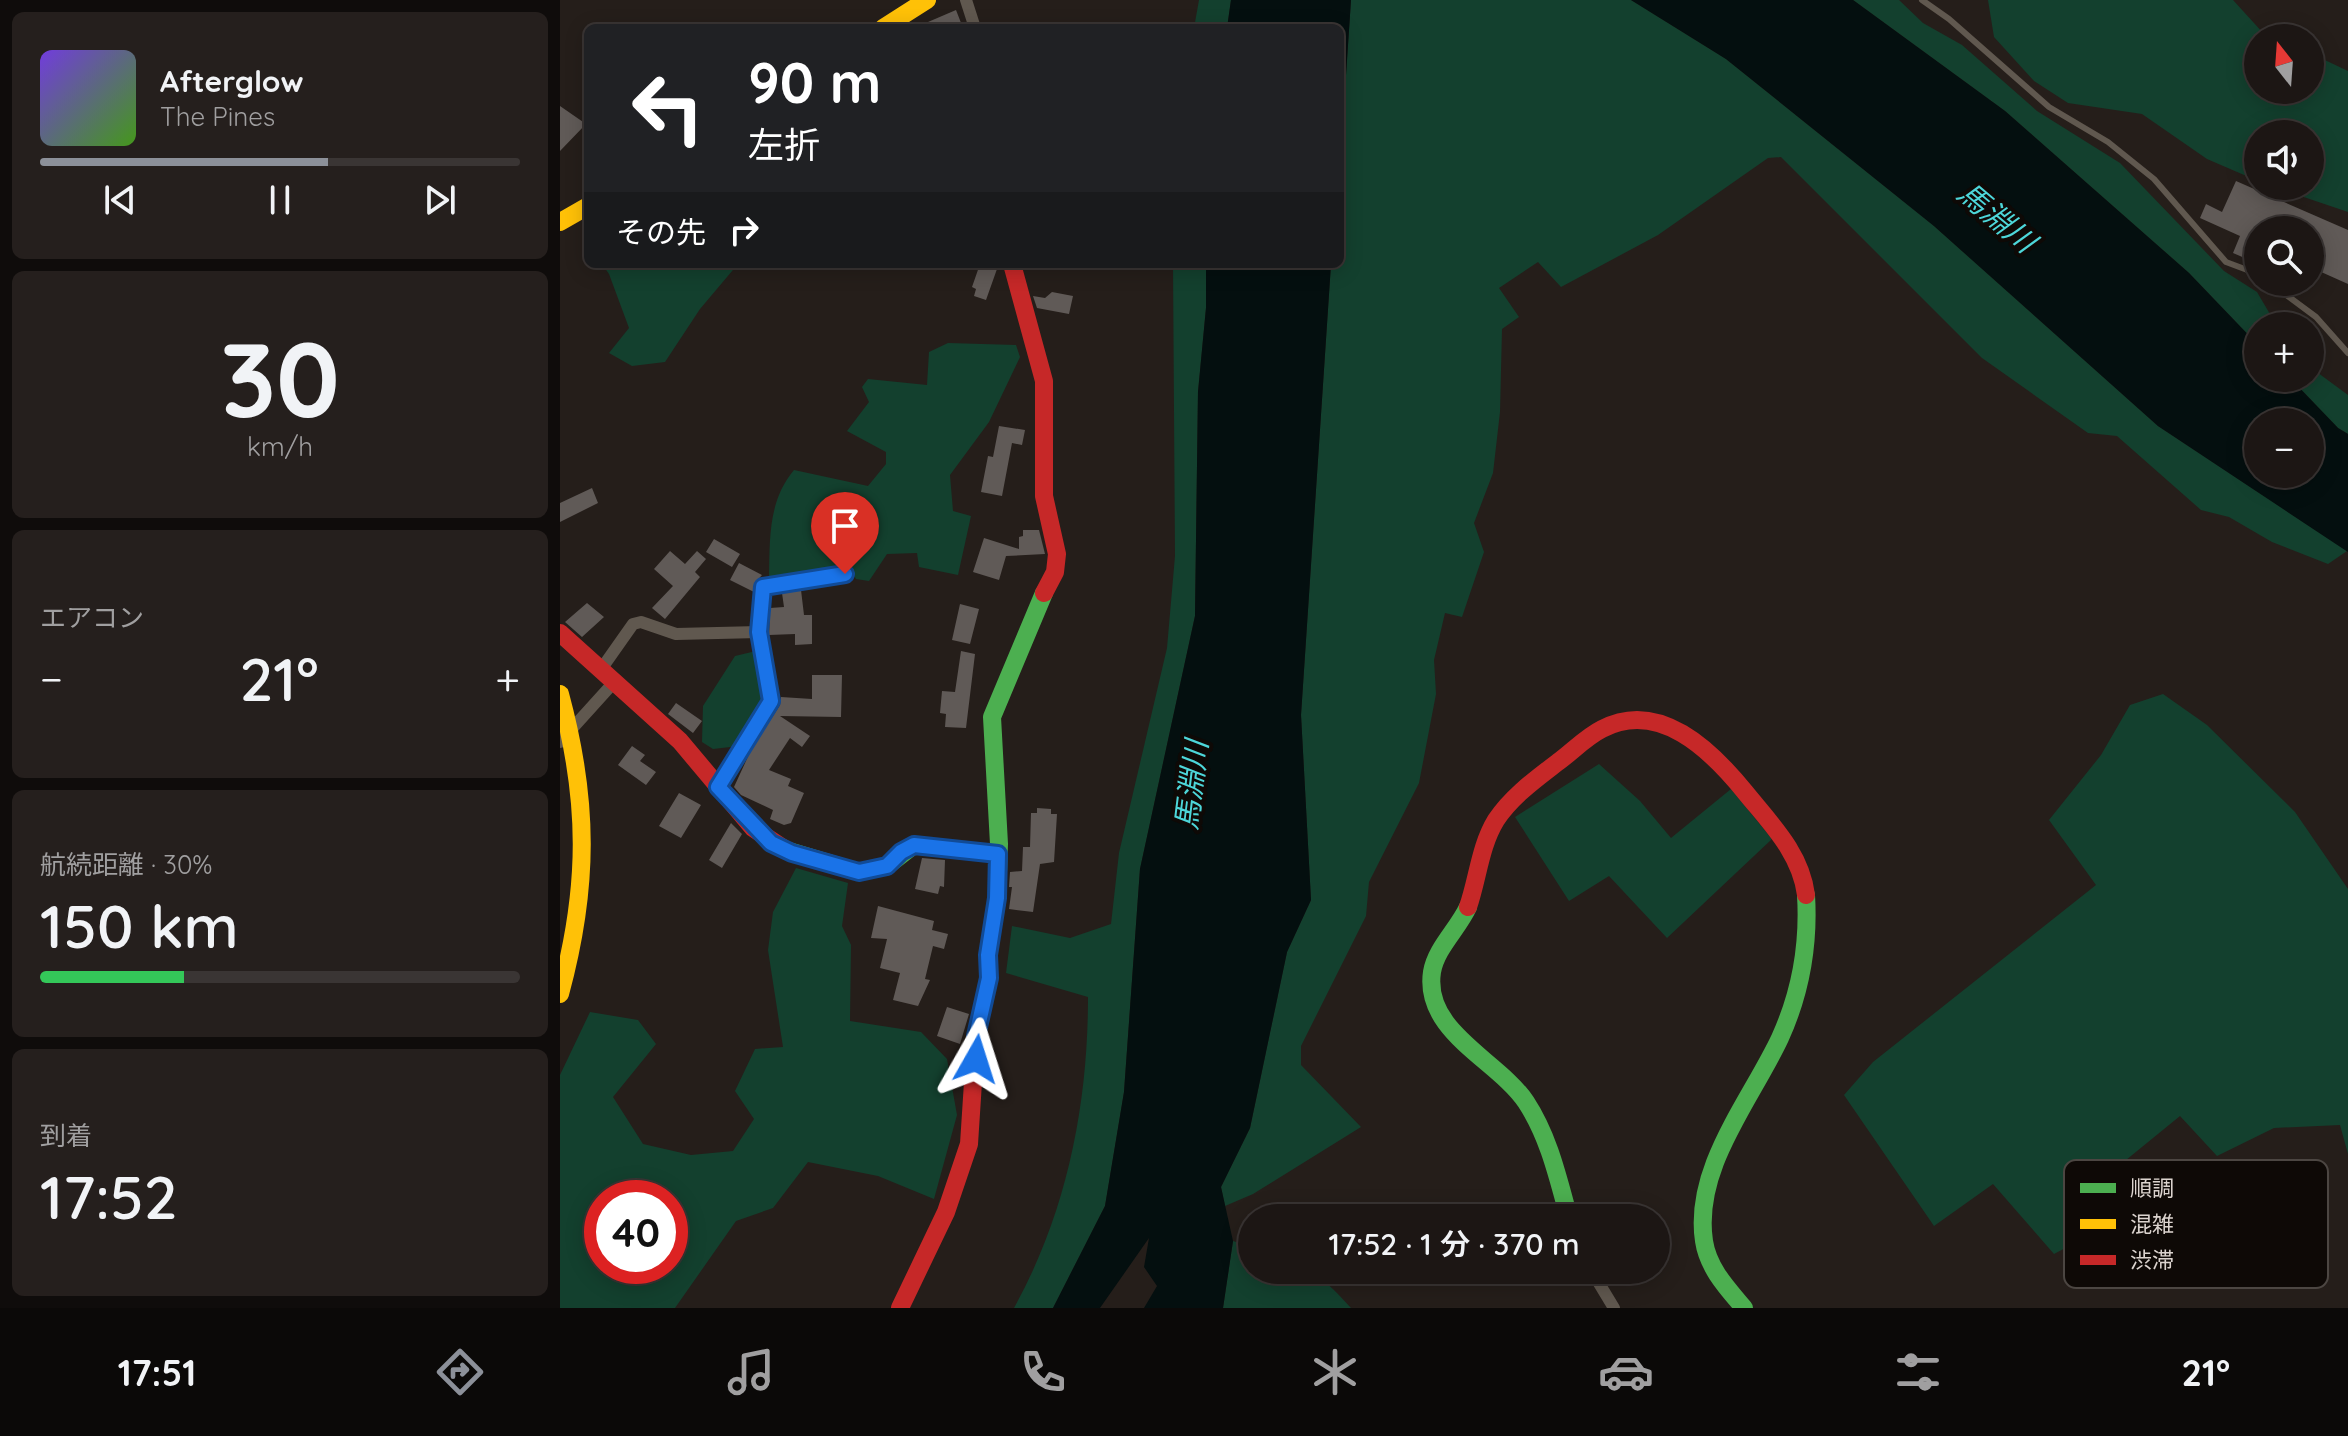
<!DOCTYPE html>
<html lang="ja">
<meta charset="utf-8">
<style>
body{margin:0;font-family:Quicksand,"Noto Sans JP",sans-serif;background:#251f1d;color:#f1f3f6;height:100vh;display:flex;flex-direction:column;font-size:30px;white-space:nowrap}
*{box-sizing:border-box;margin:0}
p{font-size:26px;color:#a09fa0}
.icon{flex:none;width:44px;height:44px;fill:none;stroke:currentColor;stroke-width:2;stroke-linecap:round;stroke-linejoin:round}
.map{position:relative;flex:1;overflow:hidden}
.side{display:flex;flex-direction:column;gap:12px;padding:12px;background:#0f0c0b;width:560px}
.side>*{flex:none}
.banner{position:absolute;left:24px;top:24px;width:760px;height:244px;border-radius:12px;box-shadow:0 4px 20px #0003,0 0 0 2px #3a3534;background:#202124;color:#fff;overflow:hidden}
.needle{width:52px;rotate:343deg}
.fabs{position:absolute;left:1684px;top:24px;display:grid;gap:16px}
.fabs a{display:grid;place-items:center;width:80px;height:80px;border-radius:50%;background:#1c1614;box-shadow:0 4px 20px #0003,0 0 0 2px #3a3534;font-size:40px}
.speed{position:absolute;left:24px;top:1180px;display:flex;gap:16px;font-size:40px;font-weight:700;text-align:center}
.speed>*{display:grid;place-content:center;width:104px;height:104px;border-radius:50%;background:#1c1614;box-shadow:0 4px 20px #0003,0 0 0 2px #3a3534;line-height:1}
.speed .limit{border:12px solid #d22;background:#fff;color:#111}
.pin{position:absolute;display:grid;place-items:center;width:68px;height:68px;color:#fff;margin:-82px -34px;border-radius:50% 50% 50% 0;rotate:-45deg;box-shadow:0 0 8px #0007}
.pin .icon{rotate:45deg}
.me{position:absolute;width:88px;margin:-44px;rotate:6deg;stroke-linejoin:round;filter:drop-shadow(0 0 6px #0008)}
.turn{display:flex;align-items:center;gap:28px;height:168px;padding:0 32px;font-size:36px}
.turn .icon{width:104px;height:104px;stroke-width:2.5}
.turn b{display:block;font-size:56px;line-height:68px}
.then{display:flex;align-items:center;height:76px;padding:0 32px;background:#0003;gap:16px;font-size:30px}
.big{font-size:60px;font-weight:600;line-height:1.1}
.side .widget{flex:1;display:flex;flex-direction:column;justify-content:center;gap:12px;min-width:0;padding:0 28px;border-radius:12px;background:#251f1d}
.side .dial{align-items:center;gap:0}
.dial b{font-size:104px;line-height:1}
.song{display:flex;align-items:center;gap:24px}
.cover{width:96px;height:96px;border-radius:12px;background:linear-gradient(135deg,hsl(260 70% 55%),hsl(100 70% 35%))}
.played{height:8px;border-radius:4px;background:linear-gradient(90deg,#8c9099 60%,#3a3534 60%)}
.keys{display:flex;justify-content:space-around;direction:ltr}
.heat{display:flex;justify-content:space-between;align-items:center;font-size:44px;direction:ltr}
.charge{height:12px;border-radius:6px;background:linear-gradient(90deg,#34c759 30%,#3a3534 0)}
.trip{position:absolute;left:678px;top:1204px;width:432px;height:80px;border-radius:40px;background:#1c1614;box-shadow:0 4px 20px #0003,0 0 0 2px #3a3534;font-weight:600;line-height:80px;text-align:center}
.menu{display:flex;height:128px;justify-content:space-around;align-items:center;background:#0b0908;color:#a09fa0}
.menu .icon{width:56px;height:56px}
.menu .current{color:#8c9099}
.menu b{font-size:36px;color:#f1f3f6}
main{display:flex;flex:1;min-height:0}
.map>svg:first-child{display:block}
</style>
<main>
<section class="side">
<div class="widget">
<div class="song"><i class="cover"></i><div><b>Afterglow</b><p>The Pines</p></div></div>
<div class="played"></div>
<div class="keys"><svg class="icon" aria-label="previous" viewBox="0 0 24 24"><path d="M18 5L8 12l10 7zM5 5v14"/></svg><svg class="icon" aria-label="pause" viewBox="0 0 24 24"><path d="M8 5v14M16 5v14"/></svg><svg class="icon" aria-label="next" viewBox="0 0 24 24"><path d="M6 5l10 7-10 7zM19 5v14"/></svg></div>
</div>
<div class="widget dial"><b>30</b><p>km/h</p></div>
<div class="widget"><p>エアコン</p>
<div class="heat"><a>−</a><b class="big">21°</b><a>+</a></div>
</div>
<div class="widget"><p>航続距離 · 30%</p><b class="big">150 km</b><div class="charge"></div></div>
<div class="widget"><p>到着</p><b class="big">17:52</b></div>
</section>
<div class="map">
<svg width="1788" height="1308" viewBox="0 0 1788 1308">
<rect width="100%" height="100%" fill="#251e1a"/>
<path fill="#13402e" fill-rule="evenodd" d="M639 0H671L667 28H634Z
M791 0H1071L1166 59 1374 226 1598 426 1787 551 1768 564 1712 542 1669 517 1641 510 1557 436 1528 433 1422 358 1221 157 1208 158 1098 235 1001 287 978 262 939 288 959 317 942 329 940 412 933 473 914 523 924 552 902 617 885 613 874 660 876 694 859 783 809 882 806 916 741 1046V1065L801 1127 693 1194 665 1206 661 1187 690 1128 727 952 751 900 741 715 771 264H780V164Z
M1293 0H1339L1363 23 1402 45 1477 111 1560 163 1664 271 1697 292 1717 326H1698V345L1629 273 1445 111Z
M1428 0H1673L1704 34 1713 38H1698V90H1750V53L1788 71V212L1711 186H1750V134H1698V181L1647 159 1582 114 1508 103 1474 81 1434 37Z
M42 264H178L140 309 105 362 72 366 49 353 69 328 49 274Z
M613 264H646V308L638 392 635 616 580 869 564 1092 545 1206 493 1308H454C507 1212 528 1105 528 997L446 973 452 926 510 938 551 924 559 853 607 648 615 556Z
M388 343 456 345 460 357 429 422 390 475 393 511 411 516 398 575 359 567 357 553 327 554 309 581 296 579 287 565 209 577C210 538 208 501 234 470L308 486 326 464V452L287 431 309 402 302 387 308 379 367 385 369 352Z
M1750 367 1788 395V434L1778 428 1730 378H1750Z
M196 651C213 695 202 709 179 746L153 749 142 742 143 706 175 656Z
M1603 694 1647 725 1735 812 1788 889V1154L1780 1125 1714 1128 1657 1156 1620 1116 1517 1200 1539 1230 1494 1254 1433 1184 1374 1226 1284 1095 1313 1062 1536 885 1489 820 1541 755 1570 705Z
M1039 764 1080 801 1111 838 1171 789 1212 839 1107 938 1049 876 1009 901 955 817Z
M236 868 288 883 282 926 291 945 290 1021 361 1032 387 1059 397 1115 374 1199 318 1176 248 1162 213 1208 176 1221 115 1308H0V1075L30 1012 78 1020 96 1044 53 1097 83 1144 131 1155 173 1151 194 1119 175 1091 195 1049 223 1047 208 950 213 912ZM110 1198V1266H42V1198Z
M673 1241 692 1247V1270C751 1270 750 1263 791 1308H663Z"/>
<path fill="#040f0f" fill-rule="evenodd" d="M671 0H791L780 164V28H667Z
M1071 0H1293L1445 111 1629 273 1698 345V378H1730L1778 428 1788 434V552L1598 426 1374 226 1166 59ZM1698 422H1750V474H1698Z
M646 264H771L741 715 751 900 727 952 690 1128 661 1187 673 1241 663 1308H584L597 1286 584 1267 589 1238 540 1308H493L545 1206 564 1092 580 869 635 616 638 392 646 308Z"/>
<path fill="#605a57" d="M396 10 403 28H354Z
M0 106 26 124 0 151Z
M1676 181 1788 230V284L1750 267V230H1698L1694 262 1673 253 1680 236 1640 218 1646 204 1662 212Z
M420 264H435L437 269 426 300 414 296 416 289 412 287Z
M492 292 513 296 509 314 477 308 473 296 485 298Z
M439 426 465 430 462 445 452 443 442 496 421 492 428 456 433 457Z
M32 488 38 503 0 522V503Z
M463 530H479L485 554 446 556 439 580 413 572 424 538 459 549V537L463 536Z
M154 539 180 554 172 567 146 552Z
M110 551 125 564 137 551 146 559 135 572 140 577 105 619 92 608 113 586 94 569Z
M179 563 202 575 195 583 194 592 170 580Z
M241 590 244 615H252V644L235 645V634L209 635 210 608 224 607 222 593Z
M27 603 44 617 22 637 5 622Z
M400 604 419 609 410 644 392 640Z
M401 651 415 654 406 728 385 727 386 714 380 713 382 691 395 692Z
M252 675H282L281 717 220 716 250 736 242 747 230 738 209 770 231 779 228 786 244 793 231 823 224 825 210 819 213 810 181 795 174 787 191 750 220 705 221 697 252 699Z
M116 703 142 721 133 733 108 714Z
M72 746 85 755 80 761 96 772 86 785 58 765Z
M119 793 141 805 121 838 99 826Z
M477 808 491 809V814H497L494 862 480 864 473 912 449 909 452 887H449L450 872 462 871 463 847H470L471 813H477Z
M171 823 182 834 162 868 149 860Z
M362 858 385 860 384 887 380 886 378 894 355 889Z
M318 906 374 921 372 930 388 934 384 949 373 946 365 979 370 980 358 1006 333 1000 340 973 320 968 327 939 311 938Z
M387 1007 409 1014 400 1044 377 1036Z"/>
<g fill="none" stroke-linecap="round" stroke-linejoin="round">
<path stroke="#60584f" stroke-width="6" d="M1362 0 1389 19 1489 107 1548 142 1594 179 1666 262 1698 274
M1709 282 1756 317 1788 353"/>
<path stroke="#60584f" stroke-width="12" d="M406 0 415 28
M42 668 73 624 81 622 116 634 199 632
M0 742 56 680
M158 787 211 701 199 632 203 587 285 574
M1031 1270 1054 1308"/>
<path stroke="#4caf50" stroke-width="18" d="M226 850 299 872 327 866 354 845 438 854
M437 900 439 844 432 717 484 593
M908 907C898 929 876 948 872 972 863 1032 938 1060 966 1102 989 1137 998 1178 1009 1218
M1184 1308C1167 1288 1148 1268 1144 1241 1133 1168 1191 1100 1220 1038 1240 994 1249 944 1246 895"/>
<path stroke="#ffc107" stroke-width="18" d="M323 28 367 0
M0 222 28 206
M0 694C29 801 29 887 0 994"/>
<path stroke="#c62828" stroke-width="18" d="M452 264 484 381V496L497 554 495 572 484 593
M0 633 120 741 193 828 226 850
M908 907C918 878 920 846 936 820 952 796 976 779 998 762 1013 751 1026 737 1042 729 1099 699 1151 750 1185 792 1210 823 1241 853 1246 895
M340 1308 386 1212 409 1144 416 1036 429 978 428 955 437 900"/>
</g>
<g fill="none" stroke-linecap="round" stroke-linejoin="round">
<defs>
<path id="route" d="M285 574 203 587 199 632 211 701 158 787 211 843 232 853 299 872 327 866 341 852 354 845 438 854 437 898 428 955 429 978 416 1036V1059"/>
</defs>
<use href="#route" stroke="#114b97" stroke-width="20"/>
<use href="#route" stroke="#1a73e8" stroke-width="14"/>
</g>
<g text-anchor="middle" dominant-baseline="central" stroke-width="8" stroke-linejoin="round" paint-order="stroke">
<g font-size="30" font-style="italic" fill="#4dd6d9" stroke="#0e0906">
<text transform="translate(1437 217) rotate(40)">馬淵川</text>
<text transform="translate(631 785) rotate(-83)">馬淵川</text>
</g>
</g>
<rect x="1504" y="1160" width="264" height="128" rx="12" fill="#0e0906" stroke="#4c4642" stroke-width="2"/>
<rect x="1520" y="1183" width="36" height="10" fill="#4caf50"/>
<rect x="1520" y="1219" width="36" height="10" fill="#ffc107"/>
<rect x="1520" y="1255" width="36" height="10" fill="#c62828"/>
<g font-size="22" fill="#dbd3ce">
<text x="1570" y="1196">順調</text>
<text x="1570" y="1232">混雑</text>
<text x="1570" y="1268">渋滞</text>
</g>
</svg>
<div class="fabs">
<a><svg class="needle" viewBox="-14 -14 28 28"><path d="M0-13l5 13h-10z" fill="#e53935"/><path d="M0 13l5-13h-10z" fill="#a09fa0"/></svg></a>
<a><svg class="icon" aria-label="sound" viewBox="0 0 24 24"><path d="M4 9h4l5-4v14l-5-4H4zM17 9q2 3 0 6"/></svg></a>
<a><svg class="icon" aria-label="search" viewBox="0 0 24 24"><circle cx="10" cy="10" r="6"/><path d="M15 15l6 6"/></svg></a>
<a>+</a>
<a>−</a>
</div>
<div class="speed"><div class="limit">40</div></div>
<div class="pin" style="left:285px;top:574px;background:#d93025"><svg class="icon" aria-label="arrive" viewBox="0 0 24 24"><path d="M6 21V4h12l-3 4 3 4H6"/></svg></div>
<svg class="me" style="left:416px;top:1059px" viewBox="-20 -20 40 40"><path d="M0-17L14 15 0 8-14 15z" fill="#1a73e8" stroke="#fff" stroke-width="4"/></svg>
<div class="trip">17:52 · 1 分 · 370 m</div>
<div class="banner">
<div class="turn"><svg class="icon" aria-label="left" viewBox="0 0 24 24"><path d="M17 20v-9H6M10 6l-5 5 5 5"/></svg><div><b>90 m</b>左折</div></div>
<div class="then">その先<svg class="icon" aria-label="right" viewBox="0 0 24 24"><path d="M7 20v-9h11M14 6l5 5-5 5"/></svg></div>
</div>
</div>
</main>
<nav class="menu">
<b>17:51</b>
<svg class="icon current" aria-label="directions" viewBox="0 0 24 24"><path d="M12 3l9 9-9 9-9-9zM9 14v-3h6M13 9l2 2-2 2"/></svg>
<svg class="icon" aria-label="music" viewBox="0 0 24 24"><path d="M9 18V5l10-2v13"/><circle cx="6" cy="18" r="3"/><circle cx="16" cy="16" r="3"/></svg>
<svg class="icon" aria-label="phone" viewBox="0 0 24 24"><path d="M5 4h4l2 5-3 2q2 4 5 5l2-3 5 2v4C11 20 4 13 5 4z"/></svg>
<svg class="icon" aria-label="climate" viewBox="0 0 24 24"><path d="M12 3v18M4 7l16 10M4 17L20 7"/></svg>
<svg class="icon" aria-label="car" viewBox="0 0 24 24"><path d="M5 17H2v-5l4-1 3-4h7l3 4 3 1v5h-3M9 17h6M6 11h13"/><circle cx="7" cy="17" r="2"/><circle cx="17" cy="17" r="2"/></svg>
<svg class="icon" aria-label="filters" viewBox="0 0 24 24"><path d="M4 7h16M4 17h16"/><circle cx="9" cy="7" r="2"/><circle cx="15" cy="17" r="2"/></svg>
<b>21°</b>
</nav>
